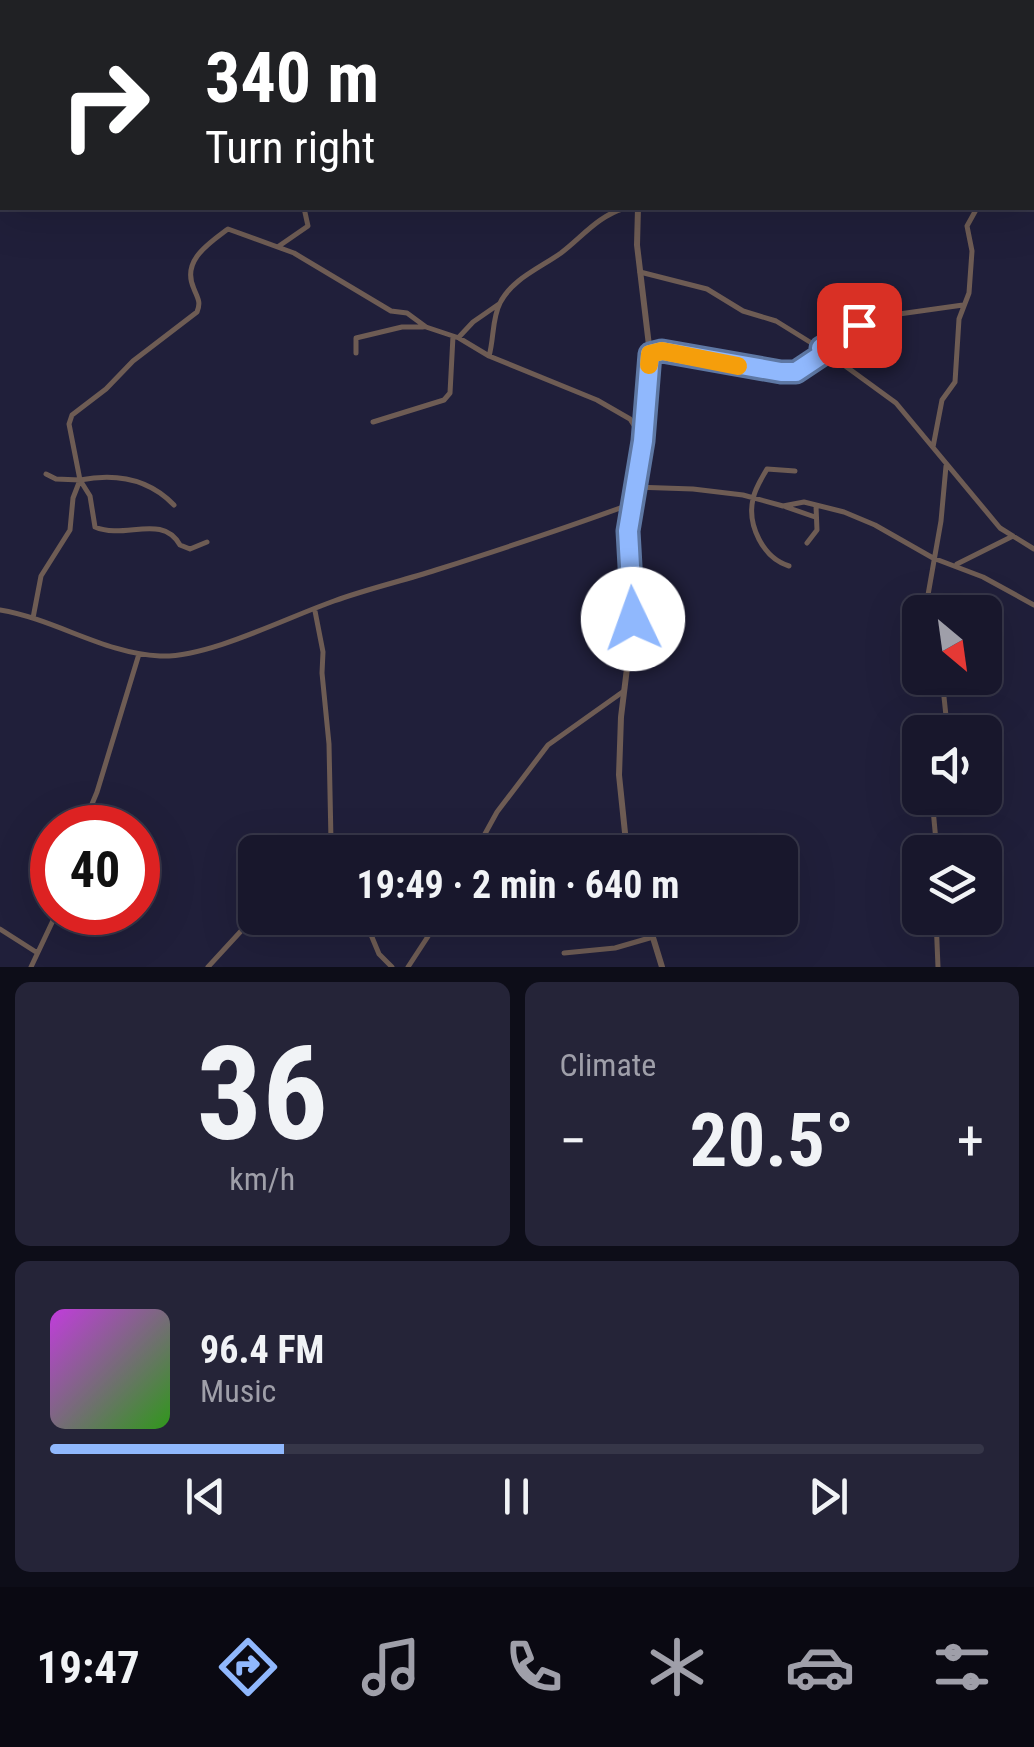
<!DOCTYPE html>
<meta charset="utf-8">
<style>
body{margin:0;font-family:"Roboto Condensed",sans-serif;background:#252438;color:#f1f3f6;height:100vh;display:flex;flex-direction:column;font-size:38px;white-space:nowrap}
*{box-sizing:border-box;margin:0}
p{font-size:32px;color:#9f9fa9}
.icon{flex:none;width:55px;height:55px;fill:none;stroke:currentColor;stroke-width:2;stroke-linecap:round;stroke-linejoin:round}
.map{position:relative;height:967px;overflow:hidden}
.details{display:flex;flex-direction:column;gap:15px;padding:15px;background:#0d0d18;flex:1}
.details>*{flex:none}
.hud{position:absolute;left:0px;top:0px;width:1035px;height:210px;box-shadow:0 10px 40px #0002,0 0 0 2px #363648;background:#202124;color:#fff;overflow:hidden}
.needle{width:65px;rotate:151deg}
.buttons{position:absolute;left:902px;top:595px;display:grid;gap:20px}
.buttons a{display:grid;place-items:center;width:100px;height:100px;border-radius:15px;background:#18172c;box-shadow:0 10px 40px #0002,0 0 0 2px #363648;font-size:50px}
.speed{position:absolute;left:30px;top:805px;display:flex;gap:20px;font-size:50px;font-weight:700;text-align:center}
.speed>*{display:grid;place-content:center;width:130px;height:130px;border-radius:50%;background:#18172c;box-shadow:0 10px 40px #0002,0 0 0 2px #363648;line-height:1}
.speed .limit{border:15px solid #d22;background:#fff;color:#111}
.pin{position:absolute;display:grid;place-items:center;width:85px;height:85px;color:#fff;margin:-42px;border-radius:20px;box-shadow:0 5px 15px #0006}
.me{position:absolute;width:110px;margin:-55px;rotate:357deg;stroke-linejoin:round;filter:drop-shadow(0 0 8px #0008)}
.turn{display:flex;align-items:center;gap:35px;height:210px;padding:0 40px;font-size:45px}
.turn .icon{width:130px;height:130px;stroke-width:2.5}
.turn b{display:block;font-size:70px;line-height:85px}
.big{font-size:75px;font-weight:700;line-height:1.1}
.details .card{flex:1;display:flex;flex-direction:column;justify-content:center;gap:15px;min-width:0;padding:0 35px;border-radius:15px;background:#252438}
.details .dial{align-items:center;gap:0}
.dial b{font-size:130px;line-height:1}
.song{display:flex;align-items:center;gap:30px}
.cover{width:120px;height:120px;border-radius:15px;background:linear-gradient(135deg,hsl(290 70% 55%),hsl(110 70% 35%))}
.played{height:10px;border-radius:5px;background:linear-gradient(90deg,#90b8fd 25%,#363648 25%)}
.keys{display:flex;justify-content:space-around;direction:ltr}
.heat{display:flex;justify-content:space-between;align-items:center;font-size:55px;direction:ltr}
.details .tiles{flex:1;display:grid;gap:15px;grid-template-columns:1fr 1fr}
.card:last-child{grid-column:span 2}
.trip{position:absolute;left:238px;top:835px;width:560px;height:100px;border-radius:15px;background:#18172c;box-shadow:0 10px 40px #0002,0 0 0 2px #363648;font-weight:700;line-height:100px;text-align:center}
.dock{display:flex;height:160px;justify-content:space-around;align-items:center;background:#0a0912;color:#9f9fa9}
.dock .icon{width:70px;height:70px}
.dock .selected{color:#90b8fd}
.dock b{font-size:45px;color:#f1f3f6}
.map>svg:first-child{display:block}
</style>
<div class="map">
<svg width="1034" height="967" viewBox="0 0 1034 967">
<rect width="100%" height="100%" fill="#201f3a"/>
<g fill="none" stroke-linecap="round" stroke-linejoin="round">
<path stroke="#6e5c54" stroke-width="5" d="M507 0 509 2
M862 0 863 2
M1032 91H1034
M279 246 308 226 304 208
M640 272 707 289 743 311 776 321 826 352 896 403 1000 528 1034 549
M459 337 473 322 499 304
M821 349 859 325 892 315 963 305
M356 353V338L402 327H423
M650 354 662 351 781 372H796L826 352
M489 356C494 339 492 318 500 303 512 279 540 268 561 253 583 236 598 216 625 208
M373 422 444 400 450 393 453 336
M933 447 942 400 955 382 959 319 969 293 972 251 967 226 977 208
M46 474 56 479 80 480 90 496 95 527C125 540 162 513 180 545L190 549 207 542
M80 480C116 473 148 478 174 505
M634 487 693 489 743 495 783 506 804 502 844 512 875 525 933 558 983 577 1034 605
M786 507 815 517
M807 543 817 530 816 506
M957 564 1013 536
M789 566C763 558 747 525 753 499 755 488 762 478 767 469L795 471
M0 610C55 619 105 654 160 656 208 658 288 617 334 601 367 589 402 581 436 570 502 549 566 528 631 504
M315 611 323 652 322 673 329 744 331 841 336 852
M925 612 941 521 946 466
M33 618 41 576 70 530 73 498 80 480 69 424 72 415 106 389 133 361 197 312C201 302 198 299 194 289 181 261 208 244 228 229L294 253 391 311 407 313 426 327 459 338 489 356 597 400 630 419 642 438
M942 678 946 716 944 732
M932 798 937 852
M82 828 97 792 139 654
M475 852 497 812 548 745 624 691
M255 915 253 918 284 930 296 929
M364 918 379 954 392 967
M936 918 938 967
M0 929 36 952
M564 953 615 948 653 937
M31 967 57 912
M208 967 253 918
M408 967 440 918"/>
<path stroke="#6e5c54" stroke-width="6" d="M699 2 700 0
M627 852 619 775 621 717 633 619 628 531 643 441 650 354 637 245 638 208
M647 918 662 967"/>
</g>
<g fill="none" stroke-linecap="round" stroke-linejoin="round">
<defs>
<path id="route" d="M633 619 628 531 643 441 650 354 662 351 781 372H796L826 352 821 348 859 325"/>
</defs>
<use href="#route" stroke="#5e78a4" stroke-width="25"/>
<use href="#route" stroke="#90b8fd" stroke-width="18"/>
<path stroke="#f59e0b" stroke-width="18" d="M649 365 650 354 662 351 738 366"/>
</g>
</svg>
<div class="buttons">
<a><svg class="needle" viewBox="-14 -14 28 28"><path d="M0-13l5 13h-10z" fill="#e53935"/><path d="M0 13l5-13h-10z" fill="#9f9fa9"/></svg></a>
<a><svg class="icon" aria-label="sound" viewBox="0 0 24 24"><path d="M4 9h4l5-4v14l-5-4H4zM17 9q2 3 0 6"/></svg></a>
<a><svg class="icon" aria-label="layers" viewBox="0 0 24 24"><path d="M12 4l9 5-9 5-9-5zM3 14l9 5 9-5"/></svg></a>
</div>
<div class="speed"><div class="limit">40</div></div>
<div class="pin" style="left:859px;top:325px;background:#d93025"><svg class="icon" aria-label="arrive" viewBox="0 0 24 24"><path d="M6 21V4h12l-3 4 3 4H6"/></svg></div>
<svg class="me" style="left:633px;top:619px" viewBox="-20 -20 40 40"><circle r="19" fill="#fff"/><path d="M0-13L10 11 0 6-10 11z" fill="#90b8fd"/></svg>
<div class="trip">19:49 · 2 min · 640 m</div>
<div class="hud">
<div class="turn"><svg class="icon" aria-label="right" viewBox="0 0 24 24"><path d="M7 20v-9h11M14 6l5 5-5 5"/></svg><div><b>340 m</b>Turn right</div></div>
</div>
</div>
<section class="details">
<div class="tiles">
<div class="card dial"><b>36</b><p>km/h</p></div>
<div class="card"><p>Climate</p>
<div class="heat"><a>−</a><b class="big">20.5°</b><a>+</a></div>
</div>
<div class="card">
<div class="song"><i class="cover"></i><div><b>96.4 FM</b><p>Music</p></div></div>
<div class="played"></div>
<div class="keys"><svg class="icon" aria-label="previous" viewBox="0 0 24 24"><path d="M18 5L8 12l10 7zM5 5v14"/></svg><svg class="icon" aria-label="pause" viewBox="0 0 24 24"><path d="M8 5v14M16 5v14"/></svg><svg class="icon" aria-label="next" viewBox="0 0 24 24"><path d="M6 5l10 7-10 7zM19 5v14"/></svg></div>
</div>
</div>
</section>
<nav class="dock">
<b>19:47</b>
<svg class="icon selected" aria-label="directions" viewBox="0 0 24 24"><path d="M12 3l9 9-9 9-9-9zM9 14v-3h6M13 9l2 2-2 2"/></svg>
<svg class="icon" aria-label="music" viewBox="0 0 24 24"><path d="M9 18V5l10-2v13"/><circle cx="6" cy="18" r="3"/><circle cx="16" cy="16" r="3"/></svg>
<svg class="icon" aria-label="phone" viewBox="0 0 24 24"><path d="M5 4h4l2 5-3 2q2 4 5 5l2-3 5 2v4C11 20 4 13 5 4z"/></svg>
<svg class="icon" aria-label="climate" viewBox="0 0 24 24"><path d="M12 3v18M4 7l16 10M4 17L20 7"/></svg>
<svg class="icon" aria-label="car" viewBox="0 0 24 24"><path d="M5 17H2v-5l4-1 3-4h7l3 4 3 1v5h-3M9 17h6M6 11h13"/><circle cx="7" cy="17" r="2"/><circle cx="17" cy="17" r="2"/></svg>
<svg class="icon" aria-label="filters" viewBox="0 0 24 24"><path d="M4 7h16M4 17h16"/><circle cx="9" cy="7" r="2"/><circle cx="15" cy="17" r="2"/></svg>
</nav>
